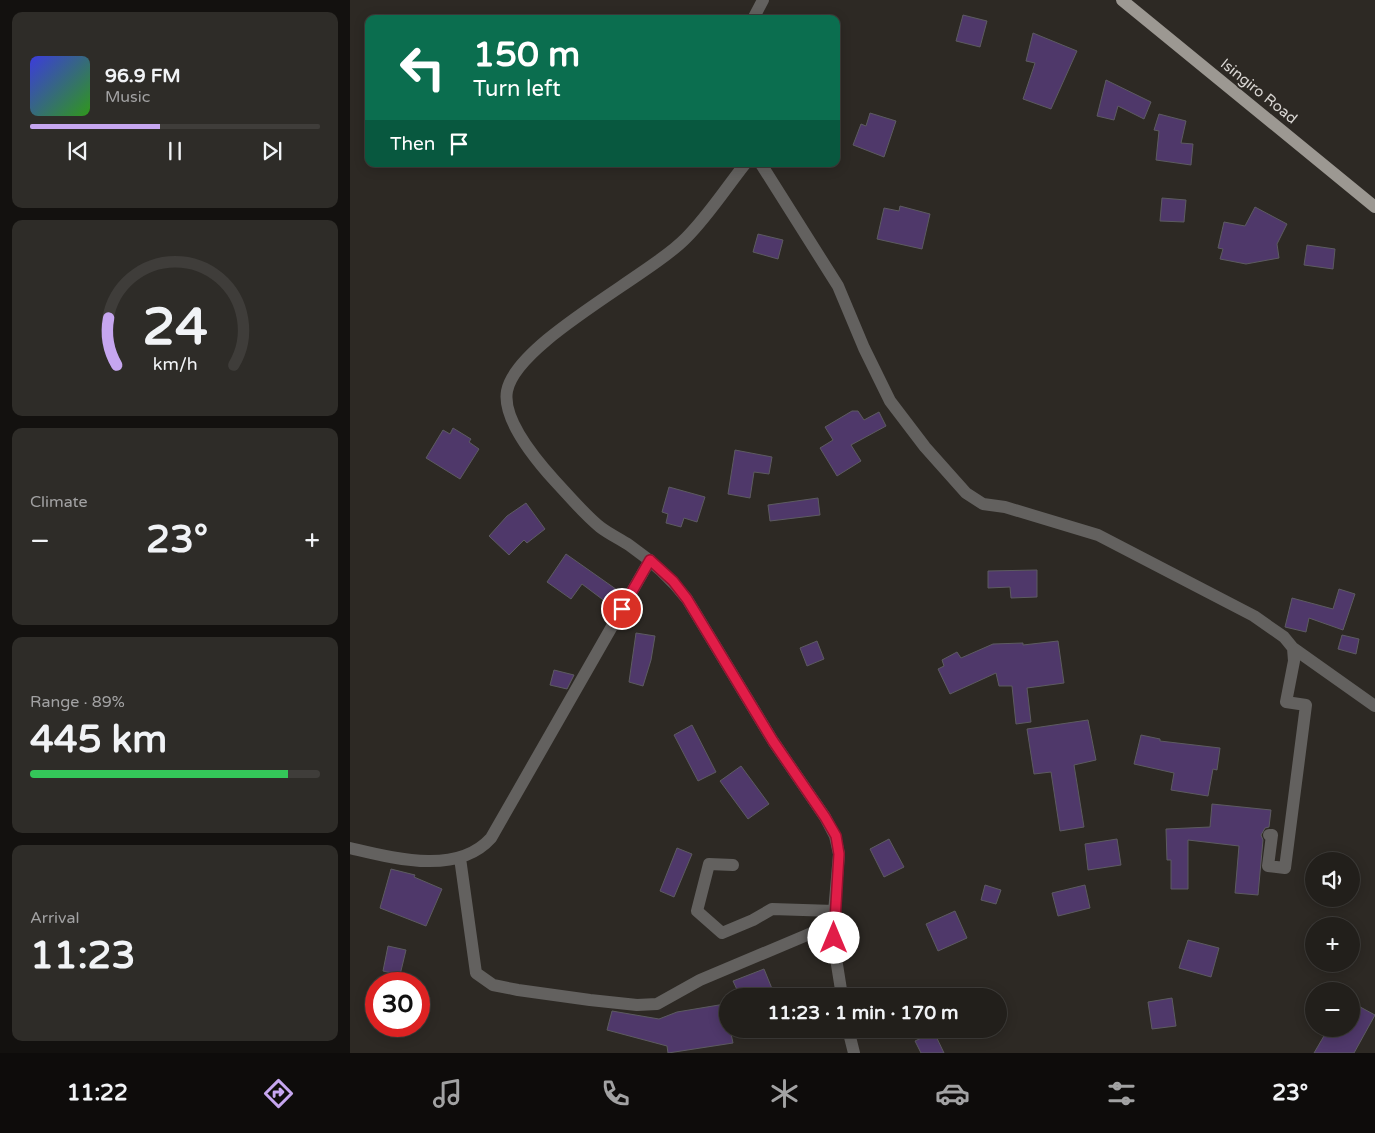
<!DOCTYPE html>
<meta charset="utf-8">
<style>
body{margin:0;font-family:"Varela Round",sans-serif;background:#2e2c28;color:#f1f3f6;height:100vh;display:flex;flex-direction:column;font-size:19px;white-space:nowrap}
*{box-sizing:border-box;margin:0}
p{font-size:16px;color:#a2a2a3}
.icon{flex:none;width:28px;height:28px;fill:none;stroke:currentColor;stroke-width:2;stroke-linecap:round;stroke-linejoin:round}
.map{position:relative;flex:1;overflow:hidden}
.panel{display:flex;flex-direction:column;gap:12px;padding:12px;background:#13110f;width:350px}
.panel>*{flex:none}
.hud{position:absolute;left:15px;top:15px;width:475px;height:152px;border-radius:10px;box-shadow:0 2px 12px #0003,0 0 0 1px #3f3d3a;background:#0b6e4f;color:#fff;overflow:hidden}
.fabs{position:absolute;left:955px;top:852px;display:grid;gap:10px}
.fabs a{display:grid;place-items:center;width:55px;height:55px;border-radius:50%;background:#221f1b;box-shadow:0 2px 12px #0003,0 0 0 1px #3f3d3a;font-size:25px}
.speed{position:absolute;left:15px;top:972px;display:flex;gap:10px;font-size:25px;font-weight:700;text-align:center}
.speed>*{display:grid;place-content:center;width:65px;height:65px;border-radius:50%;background:#221f1b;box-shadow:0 2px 12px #0003,0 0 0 1px #3f3d3a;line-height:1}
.speed .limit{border:8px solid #d22;background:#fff;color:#111}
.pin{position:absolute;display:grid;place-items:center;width:42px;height:42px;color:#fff;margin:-21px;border:2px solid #fff;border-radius:50%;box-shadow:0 1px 5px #0007}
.me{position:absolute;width:55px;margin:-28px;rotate:0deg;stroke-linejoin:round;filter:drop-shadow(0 0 4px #0008)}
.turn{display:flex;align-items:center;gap:18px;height:105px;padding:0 25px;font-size:22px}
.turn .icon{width:65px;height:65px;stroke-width:2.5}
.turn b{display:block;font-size:35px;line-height:42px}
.then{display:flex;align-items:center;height:48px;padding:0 25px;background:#0003;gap:10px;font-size:19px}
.big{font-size:38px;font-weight:800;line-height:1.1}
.panel .card{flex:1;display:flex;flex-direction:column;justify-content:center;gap:8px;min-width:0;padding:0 18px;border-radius:10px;background:#2e2c28}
.panel .dial{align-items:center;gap:0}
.dial svg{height:130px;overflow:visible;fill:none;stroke:#3f3d3a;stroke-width:7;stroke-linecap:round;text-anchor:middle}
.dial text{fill:#f1f3f6;stroke:none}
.song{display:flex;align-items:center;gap:15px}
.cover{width:60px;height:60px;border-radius:8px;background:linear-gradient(135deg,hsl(240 70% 55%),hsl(110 70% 35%))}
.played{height:5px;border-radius:2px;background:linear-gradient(90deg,#c6a6f0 45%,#3f3d3a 45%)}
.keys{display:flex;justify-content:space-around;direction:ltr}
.heat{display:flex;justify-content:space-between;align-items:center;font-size:28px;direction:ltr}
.charge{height:8px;border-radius:4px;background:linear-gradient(90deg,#34c759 89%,#3f3d3a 0)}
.trip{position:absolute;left:369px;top:988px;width:288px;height:50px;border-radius:25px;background:#221f1b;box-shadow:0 2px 12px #0003,0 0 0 1px #3f3d3a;font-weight:800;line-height:50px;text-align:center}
.tabs{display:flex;height:80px;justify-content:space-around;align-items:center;background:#0e0c0b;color:#a2a2a3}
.tabs .icon{width:35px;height:35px}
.tabs .current{color:#c6a6f0}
.tabs b{font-size:22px;color:#f1f3f6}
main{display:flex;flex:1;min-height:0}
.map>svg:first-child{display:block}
</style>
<main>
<section class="panel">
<div class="card">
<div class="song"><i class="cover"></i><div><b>96.9 FM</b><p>Music</p></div></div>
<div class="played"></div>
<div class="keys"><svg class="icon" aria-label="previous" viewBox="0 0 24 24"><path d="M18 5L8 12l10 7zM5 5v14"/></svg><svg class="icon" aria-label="pause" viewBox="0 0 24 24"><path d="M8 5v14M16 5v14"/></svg><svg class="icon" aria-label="next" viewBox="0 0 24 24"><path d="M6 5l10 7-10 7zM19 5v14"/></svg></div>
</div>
<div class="card dial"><svg viewBox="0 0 100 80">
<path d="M14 69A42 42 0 1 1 86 69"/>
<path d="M14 69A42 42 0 0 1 9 40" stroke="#c6a6f0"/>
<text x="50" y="56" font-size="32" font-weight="700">24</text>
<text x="50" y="72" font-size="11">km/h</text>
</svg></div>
<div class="card"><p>Climate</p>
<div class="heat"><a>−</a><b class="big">23°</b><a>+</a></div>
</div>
<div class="card"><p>Range · 89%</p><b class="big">445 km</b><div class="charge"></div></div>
<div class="card"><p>Arrival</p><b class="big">11:23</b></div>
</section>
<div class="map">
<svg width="1025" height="1053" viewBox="0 0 1025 1053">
<rect width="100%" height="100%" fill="#2d2924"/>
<path fill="#4f386a" stroke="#5d5b61" d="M613 15 637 21 630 47 606 41Z
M683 33 727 51 701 109 673 99 685 63 676 61Z
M756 80 801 102 794 119 768 106 764 120 747 116Z
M520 113 546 121 534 157 503 145 511 124 516 126Z
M809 114 836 121 831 143 843 144 841 165 806 160 809 131 804 130Z
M812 198 836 200 834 222 810 221Z
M550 206 580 214 572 249 527 239 534 208 549 211Z
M905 207 937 224 927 244 929 258 896 264 870 259 873 249 868 248 874 222 895 226Z
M408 234 433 240 428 259 403 252Z
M957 245 985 249 983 269 954 265Z
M502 411H508L514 420 529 412 536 426 501 445 511 461 487 476 470 448 483 440 475 427Z
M103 428 121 439 119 442 129 449 110 479 76 458 93 430 100 434Z
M385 450 422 457 419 474 404 472 400 498 378 494Z
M319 487 355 497 347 522 334 518 331 527 316 523 318 514 312 512Z
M468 498 470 515 420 521 418 505Z
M176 503 195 529 177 543 174 540 159 555 139 536 157 516Z
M216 554 270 592 260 605 232 584 221 599 197 582Z
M687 570V597L661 598 660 587 638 588V571Z
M989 589 1005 594 993 630 959 618 956 632 935 627 942 598 983 609Z
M286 633 305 636 301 660 293 686 279 682Z
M992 635 1009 639 1006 654 988 649Z
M467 641 474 659 457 666 450 648Z
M708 641 714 683 677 688 681 722 666 724 662 686H649L646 673 600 694 588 669 594 666 592 660 607 652 611 658 643 644 673 643V645Z
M204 670 224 675 217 689 200 685Z
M738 720 746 760 724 765 734 827 710 831 701 772 684 774 677 729Z
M342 725 366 772 348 781 324 735Z
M791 735 810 739V741L870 748 867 770 863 769 858 796 821 790 824 773 784 764Z
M391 766 419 804 398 819 370 781Z
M862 804 921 810 919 827 915 828 911 835 913 840 908 895 885 893 889 846 838 840V889H821V860H817L816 829 860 827Z
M539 839 554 867 534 877 520 849Z
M767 839 771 865 738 870 735 844Z
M327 848 342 854 324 897 310 891Z
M41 869 65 875 64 877 92 889 76 926 30 908Z
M635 885 651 890 646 904 631 900Z
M735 885 740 908 708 916 702 893Z
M605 911 617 938 588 951 576 924Z
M838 940 869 948 861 977 829 968Z
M38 946 56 950 50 975 33 971Z
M414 969 425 996H390L383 981Z
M822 998 826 1026 802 1029 798 1002Z
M1001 1002 1025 1015 1004 1053H964L978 1029H1001Z
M375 1004 378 1029H380L383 1043 318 1053 317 1046 257 1030 262 1011 309 1019 327 1012Z
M584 1032 594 1053H571L565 1041Z"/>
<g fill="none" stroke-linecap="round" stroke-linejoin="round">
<path stroke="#63615f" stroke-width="12" d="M403 19 413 0
M395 164C376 188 358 216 336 238 299 276 166 342 157 391 152 419 186 460 205 481 219 496 234 514 250 527 259 534 270 539 279 545 302 561 320 577 337 599L423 741 475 817 485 836 489 854 483 924 485 952 492 996
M411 164 488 286 514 348 540 401 575 447 616 493 633 504 655 507 748 535 904 616 934 637 943 648 944 661 936 702 956 705 935 868 918 866 922 835H919
M943 648 1025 706
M0 848C43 858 107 876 141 838L300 560
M110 858 126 973 143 985 168 990 240 1000 287 1005 307 1004 350 980 483 924
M383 865 359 864 347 911 372 933 403 920 422 909 484 911
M498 1029 504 1053"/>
<path stroke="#9c9892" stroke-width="12" d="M772 0 1025 207"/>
</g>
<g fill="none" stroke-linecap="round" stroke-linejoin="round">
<defs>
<path id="route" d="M272 609 300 560 323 581 337 599 423 741 475 817 486 836 489 854 484 938"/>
</defs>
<use href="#route" stroke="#92132f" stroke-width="12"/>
<use href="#route" stroke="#e11d48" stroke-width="9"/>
</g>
<g text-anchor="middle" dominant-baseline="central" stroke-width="4" stroke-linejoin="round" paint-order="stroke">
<g font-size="15" fill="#d9d6d3" stroke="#2d2924">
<text transform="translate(909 91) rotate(39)">Isingiro Road</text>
</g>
</g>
</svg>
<div class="fabs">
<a><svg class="icon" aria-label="sound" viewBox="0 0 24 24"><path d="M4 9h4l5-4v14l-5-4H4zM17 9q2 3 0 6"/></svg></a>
<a>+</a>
<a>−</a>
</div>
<div class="speed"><div class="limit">30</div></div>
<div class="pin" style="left:272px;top:609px;background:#d93025"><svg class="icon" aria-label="arrive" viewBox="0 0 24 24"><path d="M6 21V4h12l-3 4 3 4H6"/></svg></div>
<svg class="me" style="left:484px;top:938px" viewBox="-20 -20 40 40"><circle r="19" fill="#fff"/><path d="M0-13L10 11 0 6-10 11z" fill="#e11d48"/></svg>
<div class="trip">11:23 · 1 min · 170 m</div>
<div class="hud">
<div class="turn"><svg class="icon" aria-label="left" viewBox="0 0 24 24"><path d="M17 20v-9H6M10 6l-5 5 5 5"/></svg><div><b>150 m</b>Turn left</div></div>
<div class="then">Then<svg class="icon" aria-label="arrive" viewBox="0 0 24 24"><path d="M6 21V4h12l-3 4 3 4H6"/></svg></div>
</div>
</div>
</main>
<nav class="tabs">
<b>11:22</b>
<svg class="icon current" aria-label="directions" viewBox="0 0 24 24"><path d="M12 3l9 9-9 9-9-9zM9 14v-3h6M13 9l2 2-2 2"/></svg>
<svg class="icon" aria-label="music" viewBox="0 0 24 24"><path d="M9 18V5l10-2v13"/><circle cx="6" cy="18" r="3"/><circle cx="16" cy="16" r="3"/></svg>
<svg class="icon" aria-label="phone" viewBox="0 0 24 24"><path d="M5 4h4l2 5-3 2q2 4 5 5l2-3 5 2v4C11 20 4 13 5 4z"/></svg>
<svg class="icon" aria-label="climate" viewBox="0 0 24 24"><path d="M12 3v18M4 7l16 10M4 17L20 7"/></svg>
<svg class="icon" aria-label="car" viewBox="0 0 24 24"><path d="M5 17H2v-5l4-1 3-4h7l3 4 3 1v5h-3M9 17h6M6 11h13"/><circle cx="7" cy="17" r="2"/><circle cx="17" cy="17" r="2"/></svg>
<svg class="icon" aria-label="filters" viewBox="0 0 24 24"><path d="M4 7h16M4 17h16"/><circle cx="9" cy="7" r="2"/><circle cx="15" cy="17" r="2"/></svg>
<b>23°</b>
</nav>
